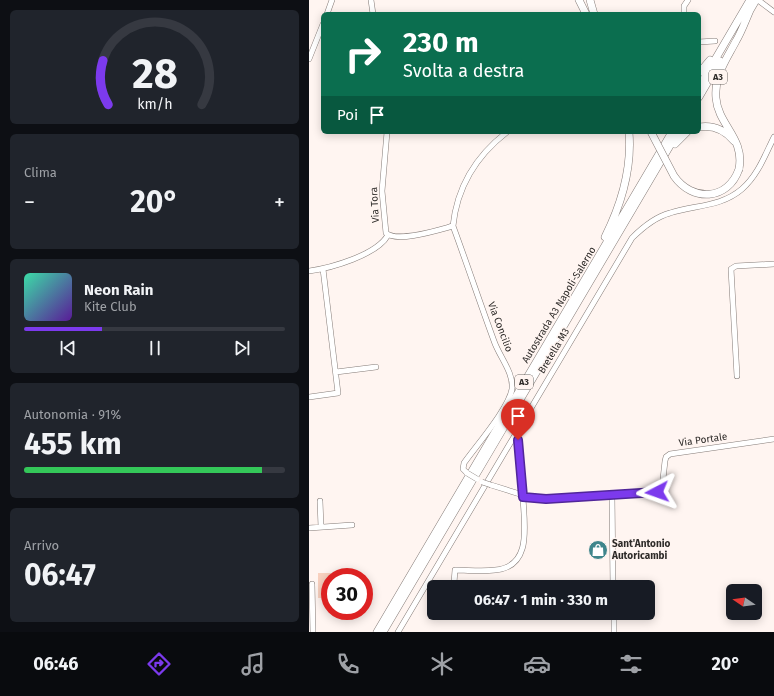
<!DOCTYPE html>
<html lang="it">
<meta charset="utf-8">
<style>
body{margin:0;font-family:"Fira Sans",sans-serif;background:#20242c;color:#f1f3f6;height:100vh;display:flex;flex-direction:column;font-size:15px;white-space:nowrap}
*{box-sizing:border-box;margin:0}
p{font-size:13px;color:#9ea1a6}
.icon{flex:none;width:22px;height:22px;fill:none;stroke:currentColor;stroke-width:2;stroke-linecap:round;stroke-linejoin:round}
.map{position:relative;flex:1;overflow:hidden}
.drawer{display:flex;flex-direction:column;gap:10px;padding:10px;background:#0d0f14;width:309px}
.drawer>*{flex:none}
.hud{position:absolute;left:12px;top:12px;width:380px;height:122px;border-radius:6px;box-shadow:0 2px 10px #0003;background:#0b6e4f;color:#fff;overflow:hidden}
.needle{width:26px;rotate:283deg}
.buttons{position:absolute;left:417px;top:584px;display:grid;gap:8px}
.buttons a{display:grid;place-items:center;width:36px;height:36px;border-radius:6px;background:#171b24;box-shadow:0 2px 10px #0003;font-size:20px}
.speed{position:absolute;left:12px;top:568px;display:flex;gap:8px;font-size:20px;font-weight:700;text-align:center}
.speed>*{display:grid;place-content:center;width:52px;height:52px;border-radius:50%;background:#171b24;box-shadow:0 2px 10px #0003;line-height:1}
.speed .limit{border:6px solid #d22;background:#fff;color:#111}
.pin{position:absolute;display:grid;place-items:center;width:34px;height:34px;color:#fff;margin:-41px -17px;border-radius:50% 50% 50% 0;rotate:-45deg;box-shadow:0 0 4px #0007}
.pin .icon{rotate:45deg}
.me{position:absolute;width:44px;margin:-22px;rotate:266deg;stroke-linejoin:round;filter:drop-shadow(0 0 3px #0008)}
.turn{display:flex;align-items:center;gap:14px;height:84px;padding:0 16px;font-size:18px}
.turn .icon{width:52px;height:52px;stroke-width:2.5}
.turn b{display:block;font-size:28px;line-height:34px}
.then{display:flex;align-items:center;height:38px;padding:0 16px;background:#0003;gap:8px;font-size:15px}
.big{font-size:30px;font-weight:700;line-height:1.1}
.drawer .card{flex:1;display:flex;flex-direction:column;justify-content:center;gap:6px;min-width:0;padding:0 14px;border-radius:6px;background:#20242c}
.drawer .dial{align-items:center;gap:0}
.dial svg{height:104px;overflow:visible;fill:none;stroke:#363941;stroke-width:7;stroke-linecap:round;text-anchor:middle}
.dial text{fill:#f1f3f6;stroke:none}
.song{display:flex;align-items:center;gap:12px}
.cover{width:48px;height:48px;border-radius:6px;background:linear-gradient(135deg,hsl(160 70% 55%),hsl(270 70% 35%))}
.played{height:4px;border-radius:2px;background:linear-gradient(90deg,#7c3aed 30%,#363941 30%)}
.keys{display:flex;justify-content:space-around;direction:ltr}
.heat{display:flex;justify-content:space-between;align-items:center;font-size:22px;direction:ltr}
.charge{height:6px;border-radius:3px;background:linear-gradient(90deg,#34c759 91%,#363941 0)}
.trip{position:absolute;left:118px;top:580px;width:228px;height:40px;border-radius:6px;background:#171b24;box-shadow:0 2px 10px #0003;font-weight:700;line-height:40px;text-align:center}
.dock{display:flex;height:64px;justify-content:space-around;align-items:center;background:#090b0e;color:#9ea1a6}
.dock .icon{width:28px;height:28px}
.dock .selected{color:#7c3aed}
.dock b{font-size:18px;color:#f1f3f6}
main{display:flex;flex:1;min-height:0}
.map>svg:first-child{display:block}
</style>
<main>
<section class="drawer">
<div class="card dial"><svg viewBox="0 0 100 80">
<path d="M14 69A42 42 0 1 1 86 69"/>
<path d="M14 69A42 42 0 0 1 10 35" stroke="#7c3aed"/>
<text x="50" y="56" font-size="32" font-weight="700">28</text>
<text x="50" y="72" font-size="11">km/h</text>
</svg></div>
<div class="card"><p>Clima</p>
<div class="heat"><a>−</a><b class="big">20°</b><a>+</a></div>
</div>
<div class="card">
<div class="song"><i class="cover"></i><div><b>Neon Rain</b><p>Kite Club</p></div></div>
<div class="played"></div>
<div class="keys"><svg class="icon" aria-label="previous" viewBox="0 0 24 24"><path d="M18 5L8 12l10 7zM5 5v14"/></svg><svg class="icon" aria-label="pause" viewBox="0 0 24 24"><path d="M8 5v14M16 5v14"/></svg><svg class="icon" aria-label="next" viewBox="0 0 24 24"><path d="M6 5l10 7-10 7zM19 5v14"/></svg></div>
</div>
<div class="card"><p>Autonomia · 91%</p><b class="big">455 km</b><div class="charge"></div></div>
<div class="card"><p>Arrivo</p><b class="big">06:47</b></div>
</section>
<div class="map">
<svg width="465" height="632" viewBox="0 0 465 632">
<rect width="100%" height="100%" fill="#fff5f1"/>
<path fill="#f9d1bf" d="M9 573H22L21 598H9Z"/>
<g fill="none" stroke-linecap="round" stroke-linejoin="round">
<defs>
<path id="minor" d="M62 0 64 14
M449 0 465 12
M18 14 23 0
M375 14V6L379 0
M390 42 406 41
M0 59 14 24
M78 132 73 191 77 233C88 243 129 230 144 226
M0 271C22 268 68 255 79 235
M27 372 67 367
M428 376 422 269 427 266 465 264
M0 397 29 393 14 269
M209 440 214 495
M158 473 154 469 155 463C167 446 200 408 203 389 205 373 190 356 185 341 171 303 158 264 144 226 148 187 167 156 198 132
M182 485 214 495V497L237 499 348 492 353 488 356 461 357 457 361 454 465 439
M303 495 304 587
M11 501 12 527
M0 528 43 525
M145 583 146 570C159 570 173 572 186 570 224 567 215 524 214 497
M3 584 4 632
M305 613V632
M89 632 323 238C334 227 346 217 361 213 386 205 412 207 433 189 449 175 456 155 465 137"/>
<path id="highway" d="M270 0 277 14
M281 0 285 14
M440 12 447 0
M390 73 401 60
M390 87 441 0
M390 97 411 61
M390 127C404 125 416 130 425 141
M366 144 378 132
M430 169C436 138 409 125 407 98 405 76 417 60 427 41 433 31 437 19 442 8
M296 237C312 205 323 168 320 132
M68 632 363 132
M74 632 369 132"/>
</defs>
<use href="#minor" stroke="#847b77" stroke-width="6"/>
<use href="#highway" stroke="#847b77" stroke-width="8"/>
<use href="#minor" stroke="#fff" stroke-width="5"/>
<use href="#highway" stroke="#fff" stroke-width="7"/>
<defs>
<path id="minor-bridge" d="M158 473 168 479
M173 482 182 485"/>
<path id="highway-bridge" d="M342 132 365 176C383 202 419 201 430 169"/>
</defs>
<use href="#minor-bridge" stroke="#847b77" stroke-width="6" stroke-linecap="butt"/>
<use href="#highway-bridge" stroke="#847b77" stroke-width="8" stroke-linecap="butt"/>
<use href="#minor-bridge" stroke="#fff" stroke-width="5"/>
<use href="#highway-bridge" stroke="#fff" stroke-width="7"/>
</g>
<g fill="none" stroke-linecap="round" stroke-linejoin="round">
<defs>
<path id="route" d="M209 440 214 497 237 499 348 492"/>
</defs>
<use href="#route" stroke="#51269a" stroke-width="10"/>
<use href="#route" stroke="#7c3aed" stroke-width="7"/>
</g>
<defs>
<symbol id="shop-disc" viewBox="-11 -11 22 22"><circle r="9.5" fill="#3f868c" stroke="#fff5f1"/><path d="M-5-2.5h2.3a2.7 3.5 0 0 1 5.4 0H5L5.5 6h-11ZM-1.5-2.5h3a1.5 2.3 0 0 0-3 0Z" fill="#fff"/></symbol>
</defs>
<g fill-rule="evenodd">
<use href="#shop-disc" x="278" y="539" width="22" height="22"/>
</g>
<g text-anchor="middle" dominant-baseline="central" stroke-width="3" stroke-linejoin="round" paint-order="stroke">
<g fill="#fff5f1" stroke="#6d6865" stroke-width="1">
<rect x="400" y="70" width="18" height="14" rx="3"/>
<rect x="206" y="375" width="18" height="14" rx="3"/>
</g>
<g font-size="9" font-weight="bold" fill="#2e2b29">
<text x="409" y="77">A3</text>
<text x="215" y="382">A3</text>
</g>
<g font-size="10" fill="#2e2b29" stroke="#fff5f1">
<text transform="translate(66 205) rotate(-93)">Via Tora</text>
<text transform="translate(250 305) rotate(-59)">Autostrada A3 Napoli-Salerno</text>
<text transform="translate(191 327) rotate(69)">Via Concilio</text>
<text transform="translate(245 351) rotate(-59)">Bretella M3</text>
<text transform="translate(394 440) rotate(-8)">Via Portale</text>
</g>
<g font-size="10" font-weight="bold" fill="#2e2b29" stroke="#fff5f1" text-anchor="start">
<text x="303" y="544">Sant'Antonio<tspan x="303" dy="12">Autoricambi</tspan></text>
</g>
</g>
</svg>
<div class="buttons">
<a><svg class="needle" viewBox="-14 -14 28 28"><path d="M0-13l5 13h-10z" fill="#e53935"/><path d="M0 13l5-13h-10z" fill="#9ea1a6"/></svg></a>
</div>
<div class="speed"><div class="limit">30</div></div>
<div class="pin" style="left:209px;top:440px;background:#d93025"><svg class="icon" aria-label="arrive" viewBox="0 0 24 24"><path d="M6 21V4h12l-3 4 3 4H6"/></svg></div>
<svg class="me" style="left:348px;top:492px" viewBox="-20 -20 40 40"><path d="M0-17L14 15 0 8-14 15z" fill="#7c3aed" stroke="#fff" stroke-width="4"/></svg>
<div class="trip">06:47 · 1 min · 330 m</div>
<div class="hud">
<div class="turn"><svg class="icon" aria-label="right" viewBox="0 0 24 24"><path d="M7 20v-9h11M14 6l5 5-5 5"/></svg><div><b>230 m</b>Svolta a destra</div></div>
<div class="then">Poi<svg class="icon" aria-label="arrive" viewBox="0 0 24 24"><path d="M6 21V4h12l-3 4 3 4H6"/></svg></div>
</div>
</div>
</main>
<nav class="dock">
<b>06:46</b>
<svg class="icon selected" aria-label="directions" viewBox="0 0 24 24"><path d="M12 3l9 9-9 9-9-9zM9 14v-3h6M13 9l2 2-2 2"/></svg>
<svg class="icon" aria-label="music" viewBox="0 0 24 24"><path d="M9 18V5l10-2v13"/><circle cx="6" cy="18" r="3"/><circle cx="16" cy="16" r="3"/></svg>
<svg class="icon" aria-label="phone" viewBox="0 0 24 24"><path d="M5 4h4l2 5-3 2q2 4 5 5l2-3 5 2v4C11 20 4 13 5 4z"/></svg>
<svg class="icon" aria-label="climate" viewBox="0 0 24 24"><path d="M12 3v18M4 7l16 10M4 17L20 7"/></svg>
<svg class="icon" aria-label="car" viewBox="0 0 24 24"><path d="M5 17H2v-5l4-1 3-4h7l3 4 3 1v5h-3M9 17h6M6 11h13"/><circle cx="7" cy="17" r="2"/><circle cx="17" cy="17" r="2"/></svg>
<svg class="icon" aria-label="filters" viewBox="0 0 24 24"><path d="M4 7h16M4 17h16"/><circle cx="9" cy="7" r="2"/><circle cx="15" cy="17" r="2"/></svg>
<b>20°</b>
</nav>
